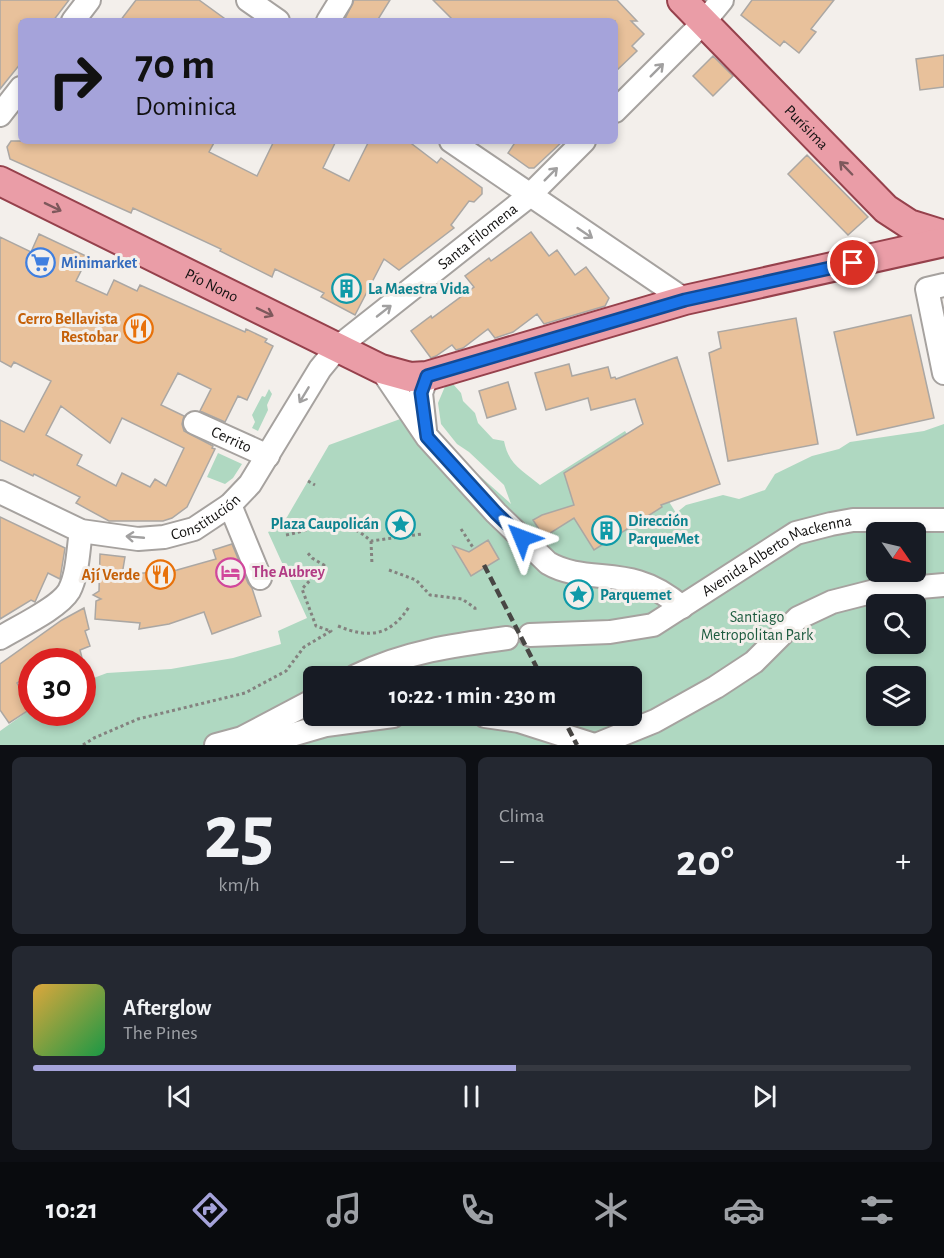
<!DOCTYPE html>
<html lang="es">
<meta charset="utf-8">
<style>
body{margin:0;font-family:"Alegreya Sans",sans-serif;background:#242831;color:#f1f3f6;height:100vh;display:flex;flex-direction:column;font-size:22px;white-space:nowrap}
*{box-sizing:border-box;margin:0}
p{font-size:20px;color:#9ea1a6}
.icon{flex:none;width:33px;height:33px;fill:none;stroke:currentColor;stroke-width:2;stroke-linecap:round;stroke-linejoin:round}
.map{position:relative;height:745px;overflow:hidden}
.details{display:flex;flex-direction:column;gap:12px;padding:12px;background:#0d0f14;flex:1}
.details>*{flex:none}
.top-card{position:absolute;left:18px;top:18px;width:600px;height:126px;border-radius:9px;box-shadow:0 3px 9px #0003;background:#a5a3da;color:#111;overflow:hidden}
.needle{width:39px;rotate:124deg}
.tools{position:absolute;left:866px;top:522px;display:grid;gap:12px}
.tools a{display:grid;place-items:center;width:60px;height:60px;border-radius:9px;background:#171b24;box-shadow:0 3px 9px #0003;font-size:30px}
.speed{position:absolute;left:18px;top:648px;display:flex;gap:12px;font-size:30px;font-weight:700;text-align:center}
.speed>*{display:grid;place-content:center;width:78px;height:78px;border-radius:50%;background:#171b24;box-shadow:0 3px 9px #0003;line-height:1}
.speed .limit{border:9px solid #d22;background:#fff;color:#111}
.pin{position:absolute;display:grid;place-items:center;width:51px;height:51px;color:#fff;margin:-26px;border:3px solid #fff;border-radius:50%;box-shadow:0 2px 6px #0007}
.me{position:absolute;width:66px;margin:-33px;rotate:314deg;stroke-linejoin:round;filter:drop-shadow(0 0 4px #0008)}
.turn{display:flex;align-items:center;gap:21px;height:126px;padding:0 18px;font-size:27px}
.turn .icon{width:78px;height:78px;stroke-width:2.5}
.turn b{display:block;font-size:42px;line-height:51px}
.big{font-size:45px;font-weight:700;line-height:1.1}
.details .widget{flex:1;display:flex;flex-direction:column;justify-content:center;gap:9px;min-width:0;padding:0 21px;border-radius:9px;background:#242831}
.details .dial{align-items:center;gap:0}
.dial b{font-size:78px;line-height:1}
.song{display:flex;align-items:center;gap:18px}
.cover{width:72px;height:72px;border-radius:9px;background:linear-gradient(135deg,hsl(40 70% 55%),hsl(140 70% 35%))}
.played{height:6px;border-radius:3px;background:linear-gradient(90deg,#a5a3da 55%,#363941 55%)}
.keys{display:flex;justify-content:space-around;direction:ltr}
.heat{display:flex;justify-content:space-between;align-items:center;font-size:33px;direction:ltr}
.details .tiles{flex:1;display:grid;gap:12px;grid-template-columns:1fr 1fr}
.widget:last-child{grid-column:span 2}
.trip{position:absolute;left:303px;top:666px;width:339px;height:60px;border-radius:9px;background:#171b24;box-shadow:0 3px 9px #0003;font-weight:700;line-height:60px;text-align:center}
.tab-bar{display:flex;height:96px;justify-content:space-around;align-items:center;background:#090b0e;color:#9ea1a6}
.tab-bar .icon{width:42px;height:42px}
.tab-bar .active{color:#a5a3da}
.tab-bar b{font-size:27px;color:#f1f3f6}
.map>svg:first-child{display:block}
</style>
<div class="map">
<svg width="944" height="745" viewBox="0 0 944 745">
<rect width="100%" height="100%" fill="#f3efeb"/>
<path fill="#afd8c1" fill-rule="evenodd" d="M446 384H453L461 393 463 401 475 413 478 423 493 439 504 441C509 466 523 470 540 485L625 431 676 513 686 505 723 495 739 499 765 490 775 474 812 456 839 449 850 442 924 431 944 424V745H0V731L31 709 32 712H82L83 682 107 673 171 669 233 658 281 644 278 631 307 618 268 532 280 527 287 517 329 445 403 418 432 433 511 504 504 485 469 452 457 444 441 424 438 403ZM876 532H915V572H876ZM876 604H915V644H876ZM314 676H632V716H314ZM876 676H915V716H876Z
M269 389 272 394 267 405 268 410 258 431 252 428 255 422 252 415 262 396 265 397Z
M218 453 242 464 233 478 225 484 207 477Z"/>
<path fill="#e8c19b" stroke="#aba7a3" stroke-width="1.5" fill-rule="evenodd" d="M0 0H69L53 21H21V63L0 89Z
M136 0H199L228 21H120Z
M354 0H390L377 21H349L345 19Z
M433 0H617L637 21H631L644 34 632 46 637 51 615 72V21H454Z
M752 0H834L811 29 816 32 799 53 784 41 780 46 741 15Z
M944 55V87L920 90 916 59Z
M713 56 733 76 713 96 693 76Z
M11 141H215L209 152 257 176 274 141H336L323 168 349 181 369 141H408L437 163 441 158 482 188V194L474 202 469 201 451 225 454 228 399 270 384 259 355 315 321 297 324 293 275 269 272 277 220 251 221 249 133 208 131 213 10 159 7 147Z
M516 141H563L534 168H529L508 153Z
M807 155 868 217 848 235 788 174Z
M531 232 549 256 557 250 575 275 586 267 609 298 605 306 544 324 537 314 513 332 495 338 488 329 463 348 456 350 452 345 436 356 431 358 411 331 431 316 432 318 474 287 465 276 489 258 491 261Z
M39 234 88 257 76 281 107 295 114 280 137 291 140 285 245 332 246 329 267 339 265 342 273 346 247 400 238 396 225 422 200 411 211 389 178 373 161 405 184 416 182 424 184 431 213 446 212 448 215 449 187 507 172 518 163 521H109L76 503 80 497 34 474 33 476 0 460V420L24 432 51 381 14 362 11 367 0 361V237L31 252ZM61 406 110 443 122 418 184 448 166 486 155 479 150 487 122 473 116 486 77 465 82 455 46 435Z
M911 315 934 418 857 435 834 332Z
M796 318 818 444 728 461 709 353 721 348 718 332Z
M677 357 720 484 661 505 662 507 594 550 574 518 544 537 533 520 542 515 574 505 564 473 643 424 635 399 591 410 588 398 546 410 535 373 569 364 572 376 608 367 611 378 615 377 616 379Z
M508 382 516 409 487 418 479 391Z
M0 517 65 548 60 579 48 573 35 602 31 600 0 619Z
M488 540 499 559 471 576 453 546 469 552Z
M232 544 248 583 252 588 261 616 212 634 204 612 169 624 139 629 140 623 95 619 96 601 101 599 93 595 99 591 100 554 125 557 122 575 177 570 216 559 213 550Z
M84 608 89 629 85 631 90 646 80 650 83 662H32V673L17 683 32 708 9 723 0 710V664L62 620Z"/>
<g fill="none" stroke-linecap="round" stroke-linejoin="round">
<defs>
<g id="minor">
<path d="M248 0 278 21"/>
<path d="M73 21 89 0"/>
<path d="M328 21 341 0"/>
<path d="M615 111 704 22 722 0"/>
<path d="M0 115 21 88"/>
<path d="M451 141 685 300"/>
<path d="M944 285 927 289 944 373"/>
<path d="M381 369 427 437 496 513 548 563C575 579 609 573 638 582 655 587 669 596 682 607"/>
<path id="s1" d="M195 423 268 456"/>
<path d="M425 430 421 393 427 376"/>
<path id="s2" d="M0 492 81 531 138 539 164 537 194 529 230 505 250 484 320 369 338 347 529 196 584 141"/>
<path d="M230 505 260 578"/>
<path id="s3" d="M530 635 610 632 653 625 796 533 831 524 853 520H944"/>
<path d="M0 638C18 627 59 608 69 591 78 574 78 550 81 531"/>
<path d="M356 676C404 652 455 645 507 638"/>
<path d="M485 716 519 721 594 745"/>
<path d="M216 745 242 738 314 700"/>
<path d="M257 745 326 725 393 716"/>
<path d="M596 745 655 721 716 687 754 662 798 618 832 602 875 591 944 585"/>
</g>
<g id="major">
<path id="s4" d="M682 0 886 209 909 224 944 235"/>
<path id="s5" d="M0 181 381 369 410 377 427 376 685 300 944 242"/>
</g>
</defs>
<use href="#minor" stroke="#a6a29f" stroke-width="26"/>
<use href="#major" stroke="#96414c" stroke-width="32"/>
<path stroke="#84827f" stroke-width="3" stroke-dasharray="3 3" stroke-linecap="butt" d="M308 481 315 485
M461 529 474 549
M286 535C321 528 340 513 371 541L422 534
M371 541 372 565
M389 570 416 580 430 595 462 599 475 608V612
M338 626C369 639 390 636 409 607
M83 745 94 738 138 719 245 693 286 671 304 647 331 631 316 626 302 589 324 565 312 558 306 551"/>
<use href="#minor" stroke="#fff" stroke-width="22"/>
<use href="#major" stroke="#ea9da7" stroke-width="28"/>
<path stroke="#484644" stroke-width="4.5" stroke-dasharray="9 4.5" stroke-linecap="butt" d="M484 565 541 676
M562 716 577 745"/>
</g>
<defs><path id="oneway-shaft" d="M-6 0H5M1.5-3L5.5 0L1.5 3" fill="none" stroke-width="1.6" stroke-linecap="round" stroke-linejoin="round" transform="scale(1.5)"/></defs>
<g stroke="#a1a0a0">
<use href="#oneway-shaft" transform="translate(657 70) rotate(-45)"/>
<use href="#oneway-shaft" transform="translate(551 174) rotate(-45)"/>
<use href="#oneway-shaft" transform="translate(585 233) rotate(34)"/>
<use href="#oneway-shaft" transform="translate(384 311) rotate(-38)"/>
<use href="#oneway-shaft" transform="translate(304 395) rotate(121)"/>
<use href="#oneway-shaft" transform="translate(135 537) rotate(-175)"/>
</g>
<g stroke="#7e585c">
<use href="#oneway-shaft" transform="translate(846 168) rotate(-134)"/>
<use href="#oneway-shaft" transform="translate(53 207) rotate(26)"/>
<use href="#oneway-shaft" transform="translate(265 312) rotate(26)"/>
</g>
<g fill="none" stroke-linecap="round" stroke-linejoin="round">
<defs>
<path id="route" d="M522 538 496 513 427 437 421 393 427 376 685 300 853 263"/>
</defs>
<use href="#route" stroke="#114b97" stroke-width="15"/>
<use href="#route" stroke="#1a73e8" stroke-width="10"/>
</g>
<defs>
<symbol id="supermarket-ring" viewBox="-11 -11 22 22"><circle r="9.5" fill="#f3efeb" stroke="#3f7fe0" stroke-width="1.5"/><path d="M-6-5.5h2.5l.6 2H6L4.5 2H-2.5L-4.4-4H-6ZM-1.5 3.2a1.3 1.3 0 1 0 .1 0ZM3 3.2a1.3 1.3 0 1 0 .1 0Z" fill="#3f7fe0"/></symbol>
<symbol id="building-ring" viewBox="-11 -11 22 22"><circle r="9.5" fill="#f3efeb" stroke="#0f9aa8" stroke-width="1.5"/><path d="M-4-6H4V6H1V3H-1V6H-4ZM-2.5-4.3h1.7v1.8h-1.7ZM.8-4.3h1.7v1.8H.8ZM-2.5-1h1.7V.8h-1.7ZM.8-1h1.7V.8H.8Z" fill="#0f9aa8"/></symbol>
<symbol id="restaurant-ring" viewBox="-11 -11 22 22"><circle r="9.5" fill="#f3efeb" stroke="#e8710a" stroke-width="1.5"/><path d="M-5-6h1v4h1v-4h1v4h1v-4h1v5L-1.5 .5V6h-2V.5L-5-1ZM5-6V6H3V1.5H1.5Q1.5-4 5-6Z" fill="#e8710a"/></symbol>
<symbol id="sight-ring" viewBox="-11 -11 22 22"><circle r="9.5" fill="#f3efeb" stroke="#0f9aa8" stroke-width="1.5"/><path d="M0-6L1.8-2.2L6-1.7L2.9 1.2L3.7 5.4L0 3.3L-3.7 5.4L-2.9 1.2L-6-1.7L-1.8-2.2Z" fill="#0f9aa8"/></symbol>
<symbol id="hotel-ring" viewBox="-11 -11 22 22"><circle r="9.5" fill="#f3efeb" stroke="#d1479c" stroke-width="1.5"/><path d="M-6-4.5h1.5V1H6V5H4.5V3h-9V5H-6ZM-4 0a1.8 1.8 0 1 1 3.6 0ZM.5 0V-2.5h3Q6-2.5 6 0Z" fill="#d1479c"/></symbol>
</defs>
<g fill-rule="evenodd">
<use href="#supermarket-ring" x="24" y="246" width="33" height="33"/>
<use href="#building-ring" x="330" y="272" width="33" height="33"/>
<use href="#restaurant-ring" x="122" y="312" width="33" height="33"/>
<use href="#sight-ring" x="384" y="508" width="33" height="33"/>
<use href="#building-ring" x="590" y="514" width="33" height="33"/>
<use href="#hotel-ring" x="214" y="556" width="33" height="33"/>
<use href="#restaurant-ring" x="144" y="558" width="33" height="33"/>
<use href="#sight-ring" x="562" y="578" width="33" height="33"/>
</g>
<g text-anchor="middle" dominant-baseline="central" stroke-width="6" stroke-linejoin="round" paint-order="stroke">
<g font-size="16" fill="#131211" stroke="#f3efeb">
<text stroke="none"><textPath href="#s4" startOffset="178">Purísima</textPath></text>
<text stroke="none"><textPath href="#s2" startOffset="618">Santa Filomena</textPath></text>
<text stroke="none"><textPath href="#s5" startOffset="236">Pío Nono</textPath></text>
<text stroke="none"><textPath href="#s1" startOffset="40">Cerrito</textPath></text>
<text stroke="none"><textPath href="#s2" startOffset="220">Constitución</textPath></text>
<text stroke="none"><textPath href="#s3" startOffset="267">Avenida Alberto Mackenna</textPath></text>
</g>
<g font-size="16" font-weight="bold" fill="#366cbe" stroke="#f3efeb" text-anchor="start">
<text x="61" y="263">Minimarket</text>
</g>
<g font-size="16" font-weight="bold" fill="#0d838f" stroke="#f3efeb" text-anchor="start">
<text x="368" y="289">La Maestra Vida</text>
<text x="628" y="521">Dirección<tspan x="628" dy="18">ParqueMet</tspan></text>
<text x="379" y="524" text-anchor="end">Plaza Caupolicán</text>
<text x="600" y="595">Parquemet</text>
</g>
<g font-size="16" font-weight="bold" fill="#c56008" stroke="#f3efeb" text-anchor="end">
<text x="118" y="319">Cerro Bellavista<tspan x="118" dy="18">Restobar</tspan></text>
<text x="140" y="575">Ají Verde</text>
</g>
<g font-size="16" font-weight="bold" fill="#b23c85" stroke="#f3efeb" text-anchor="start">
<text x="252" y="572">The Aubrey</text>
</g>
<g font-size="16" fill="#1d5b3f" stroke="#f3efeb">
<text x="757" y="617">Santiago<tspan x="757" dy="18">Metropolitan Park</tspan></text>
</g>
</g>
</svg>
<div class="tools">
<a><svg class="needle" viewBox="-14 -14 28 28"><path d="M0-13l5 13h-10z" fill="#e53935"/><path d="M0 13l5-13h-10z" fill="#9ea1a6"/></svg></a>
<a><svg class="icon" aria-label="search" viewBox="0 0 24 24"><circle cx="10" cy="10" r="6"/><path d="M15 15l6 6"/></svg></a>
<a><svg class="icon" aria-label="layers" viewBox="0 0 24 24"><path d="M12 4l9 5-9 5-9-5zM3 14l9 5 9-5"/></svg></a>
</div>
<div class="speed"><div class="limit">30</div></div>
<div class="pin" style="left:853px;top:263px;background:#d93025"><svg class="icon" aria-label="arrive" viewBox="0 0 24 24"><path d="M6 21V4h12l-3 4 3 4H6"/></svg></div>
<svg class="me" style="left:522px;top:538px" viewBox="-20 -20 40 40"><path d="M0-17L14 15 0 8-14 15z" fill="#1a73e8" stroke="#fff" stroke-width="4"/></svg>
<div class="trip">10:22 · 1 min · 230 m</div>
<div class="top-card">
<div class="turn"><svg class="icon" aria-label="right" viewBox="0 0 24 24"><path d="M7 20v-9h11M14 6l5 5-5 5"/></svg><div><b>70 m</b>Dominica</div></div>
</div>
</div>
<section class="details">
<div class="tiles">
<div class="widget dial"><b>25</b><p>km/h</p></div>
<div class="widget"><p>Clima</p>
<div class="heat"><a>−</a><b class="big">20°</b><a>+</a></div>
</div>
<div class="widget">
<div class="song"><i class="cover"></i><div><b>Afterglow</b><p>The Pines</p></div></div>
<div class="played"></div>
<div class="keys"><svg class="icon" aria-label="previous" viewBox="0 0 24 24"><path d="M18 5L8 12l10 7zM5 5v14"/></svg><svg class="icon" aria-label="pause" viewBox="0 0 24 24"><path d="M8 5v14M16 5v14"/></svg><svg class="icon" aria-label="next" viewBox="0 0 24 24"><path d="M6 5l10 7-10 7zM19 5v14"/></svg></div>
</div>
</div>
</section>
<nav class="tab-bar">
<b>10:21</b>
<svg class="icon active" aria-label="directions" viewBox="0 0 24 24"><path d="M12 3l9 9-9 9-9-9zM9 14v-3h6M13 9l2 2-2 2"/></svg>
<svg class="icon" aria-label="music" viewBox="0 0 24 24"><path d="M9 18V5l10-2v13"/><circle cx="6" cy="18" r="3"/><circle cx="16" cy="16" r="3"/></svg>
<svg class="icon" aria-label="phone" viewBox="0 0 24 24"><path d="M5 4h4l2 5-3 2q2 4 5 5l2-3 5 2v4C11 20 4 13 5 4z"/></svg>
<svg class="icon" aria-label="climate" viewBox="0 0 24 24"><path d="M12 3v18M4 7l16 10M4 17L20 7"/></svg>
<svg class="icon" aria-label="car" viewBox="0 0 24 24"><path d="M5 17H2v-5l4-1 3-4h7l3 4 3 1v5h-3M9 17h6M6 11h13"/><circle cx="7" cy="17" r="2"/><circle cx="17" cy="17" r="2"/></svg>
<svg class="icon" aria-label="filters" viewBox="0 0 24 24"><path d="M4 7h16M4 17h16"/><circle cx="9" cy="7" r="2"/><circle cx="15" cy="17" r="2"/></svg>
</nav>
